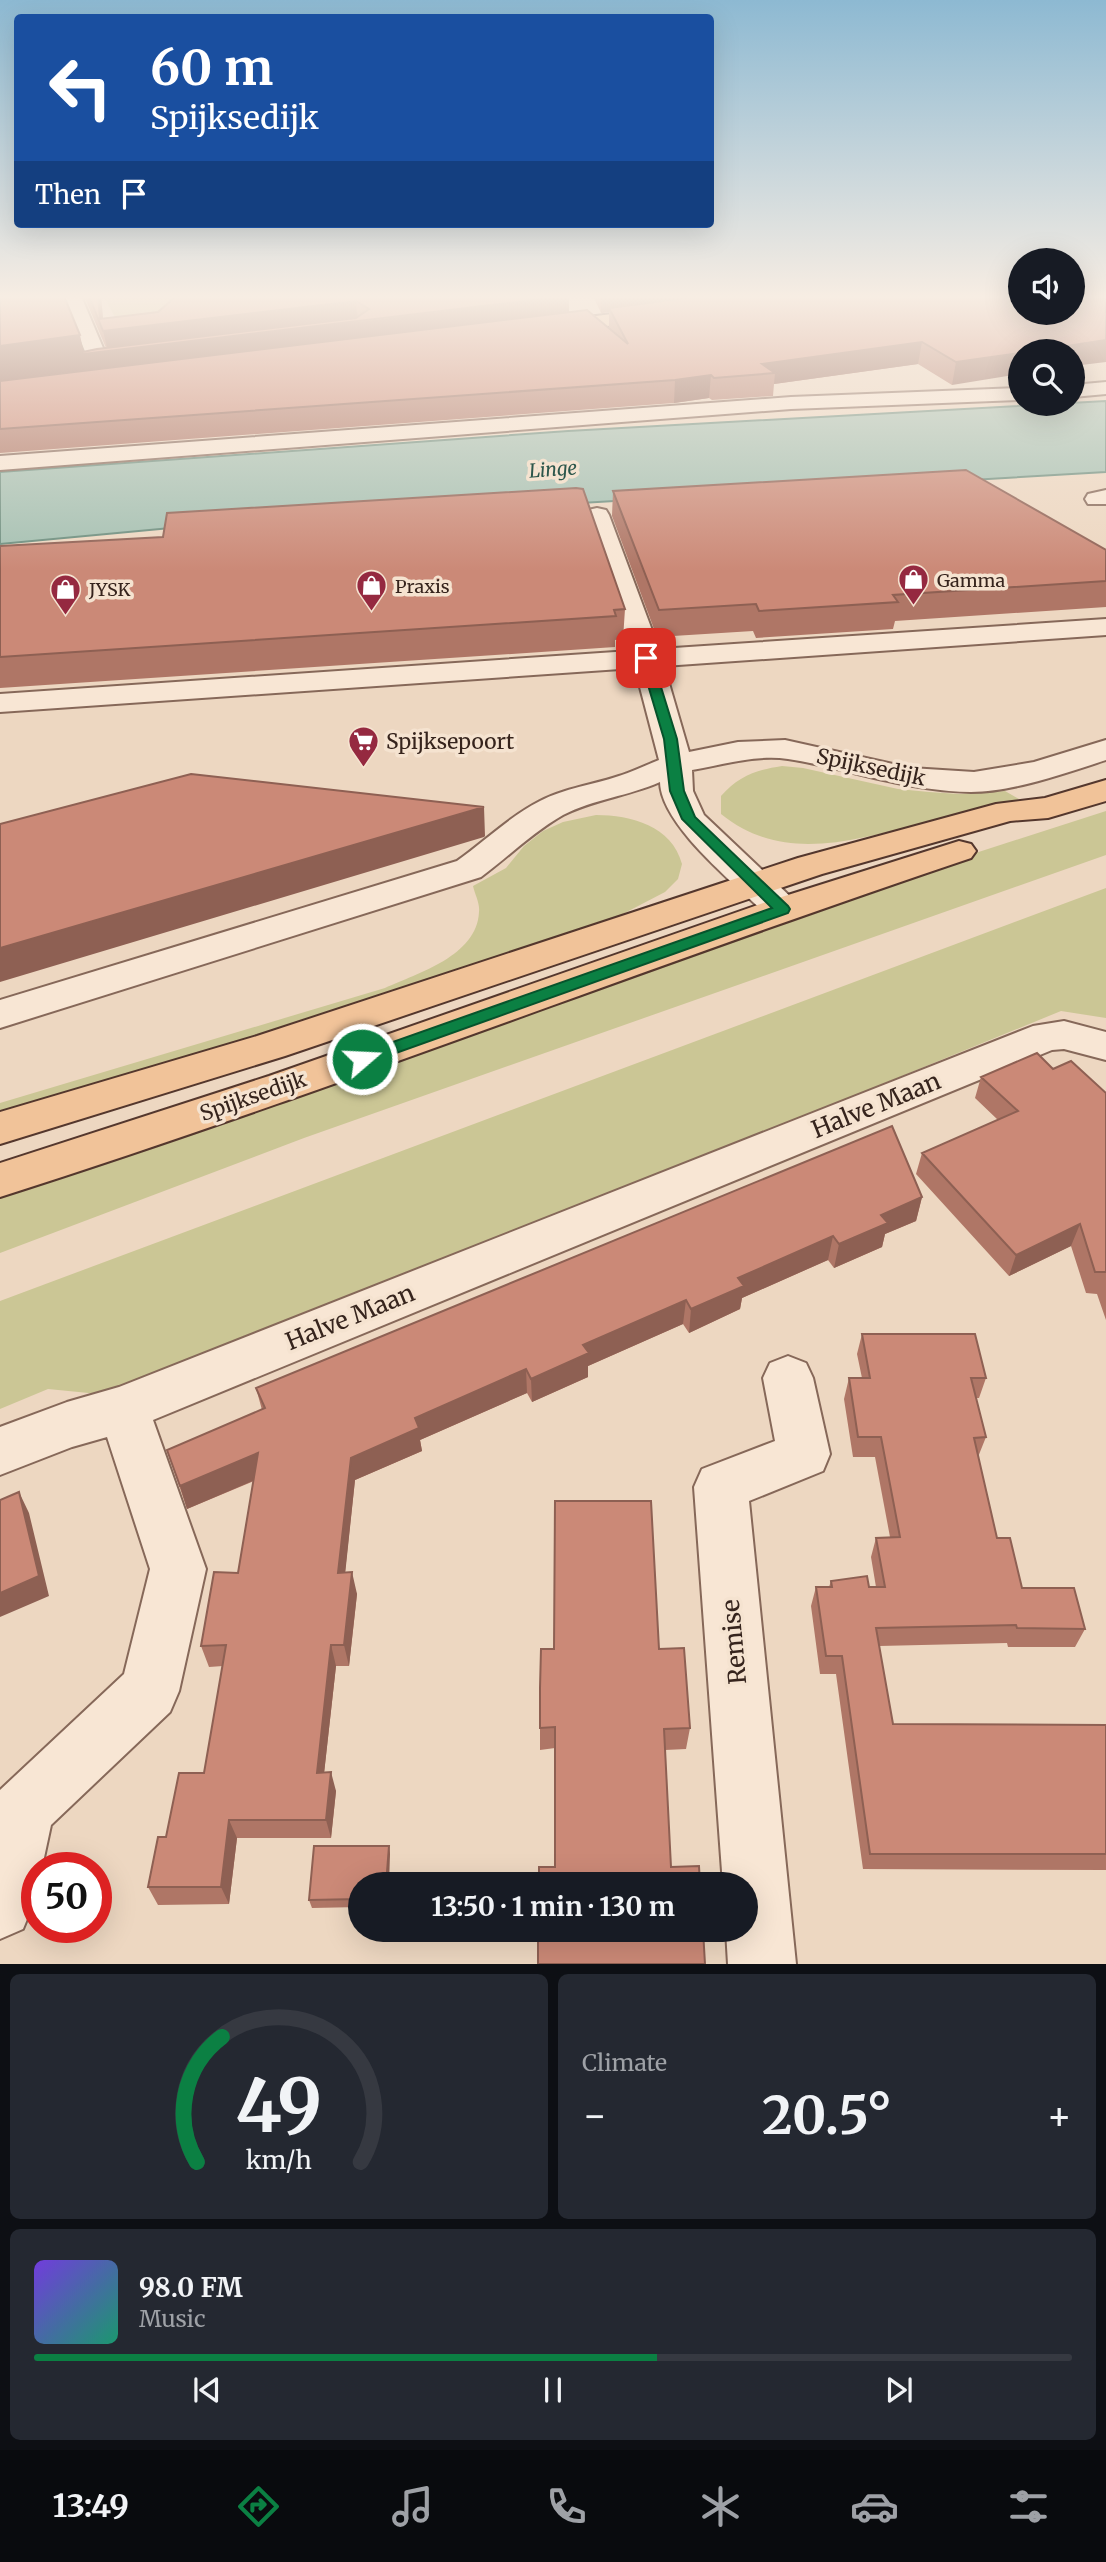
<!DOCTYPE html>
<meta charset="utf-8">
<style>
body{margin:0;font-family:Merriweather,serif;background:#242831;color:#f1f3f6;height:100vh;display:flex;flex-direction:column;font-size:26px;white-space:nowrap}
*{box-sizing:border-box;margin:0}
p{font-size:23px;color:#9ea1a6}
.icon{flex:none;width:38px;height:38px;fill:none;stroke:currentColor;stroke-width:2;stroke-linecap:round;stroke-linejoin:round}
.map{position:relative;height:1964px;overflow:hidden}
.drawer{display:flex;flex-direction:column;gap:10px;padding:10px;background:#0d0f14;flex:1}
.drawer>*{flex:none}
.banner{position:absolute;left:14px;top:14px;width:700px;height:214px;border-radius:7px;box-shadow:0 7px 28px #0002;background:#1a4fa0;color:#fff;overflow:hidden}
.fabs{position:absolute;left:1008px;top:248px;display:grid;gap:14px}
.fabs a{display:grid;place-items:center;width:77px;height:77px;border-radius:50%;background:#171b24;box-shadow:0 7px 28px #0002;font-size:35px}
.speed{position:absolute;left:21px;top:1852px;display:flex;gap:14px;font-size:35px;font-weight:700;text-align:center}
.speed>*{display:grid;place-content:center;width:91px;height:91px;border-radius:50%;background:#171b24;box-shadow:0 7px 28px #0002;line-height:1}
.speed .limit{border:10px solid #d22;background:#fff;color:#111}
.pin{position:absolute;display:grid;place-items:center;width:60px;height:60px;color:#fff;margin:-30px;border-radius:14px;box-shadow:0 4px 10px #0006}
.me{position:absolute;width:77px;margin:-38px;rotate:71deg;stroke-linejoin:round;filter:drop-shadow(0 0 5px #0008)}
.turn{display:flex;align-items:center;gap:24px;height:147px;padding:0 21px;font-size:32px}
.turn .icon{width:91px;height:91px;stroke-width:2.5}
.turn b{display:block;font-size:49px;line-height:60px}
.then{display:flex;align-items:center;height:66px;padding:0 21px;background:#0003;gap:14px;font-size:26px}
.big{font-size:52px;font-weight:700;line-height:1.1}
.drawer .tile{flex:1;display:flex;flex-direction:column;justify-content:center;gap:10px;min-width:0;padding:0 24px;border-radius:10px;background:#242831}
.drawer .dial{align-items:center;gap:0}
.dial svg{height:182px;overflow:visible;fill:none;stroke:#363941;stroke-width:7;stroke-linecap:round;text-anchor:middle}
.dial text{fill:#f1f3f6;stroke:none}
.song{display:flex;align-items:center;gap:21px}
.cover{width:84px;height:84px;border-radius:10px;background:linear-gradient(135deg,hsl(260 70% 55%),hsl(160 70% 35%))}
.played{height:7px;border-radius:4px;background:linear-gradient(90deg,#0b8043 60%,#363941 60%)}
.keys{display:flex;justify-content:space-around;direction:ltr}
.heat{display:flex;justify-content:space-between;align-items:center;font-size:38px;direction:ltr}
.drawer .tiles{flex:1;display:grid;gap:10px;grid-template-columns:1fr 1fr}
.tile:last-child{grid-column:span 2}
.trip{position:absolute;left:348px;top:1872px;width:410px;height:70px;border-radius:35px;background:#171b24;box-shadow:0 7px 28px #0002;font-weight:700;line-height:70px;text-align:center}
.tabs{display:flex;height:112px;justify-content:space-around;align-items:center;background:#090b0e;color:#9ea1a6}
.tabs .icon{width:49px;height:49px}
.tabs .on{color:#0b8043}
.tabs b{font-size:32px;color:#f1f3f6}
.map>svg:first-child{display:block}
</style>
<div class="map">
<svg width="1106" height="1964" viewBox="0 0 1106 1964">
<rect width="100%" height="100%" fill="#edd7c1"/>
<path fill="#cbc695" d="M99 296H285L122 330 105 299 99 300Z
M782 766 803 768 898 789 929 792 959 794 1005 791 1019 799C987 810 954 816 921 824 852 840 783 864 721 814V796C739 776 756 770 782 766Z
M1106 811V855L304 1138 0 1253V1191L923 870Z
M596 815C631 815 672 826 682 864L678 879 665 892 617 917 391 998 0 1115V1103L385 988C418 973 477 956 479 912 480 903 475 895 473 886L506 868 524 846 543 831 563 822Z
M1106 888V1018L1061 1011 119 1396 48 1389 0 1409V1301Z"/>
<path fill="#a4c0b2" stroke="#6b8d7e" stroke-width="2" d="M1106 401V472L192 526 0 544V472L568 431Z"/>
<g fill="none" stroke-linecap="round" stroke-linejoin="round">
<defs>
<path id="minor" d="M63 296H81L109 362C97 378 22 381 0 383V371L88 359Z
M1106 382V394L1073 397V385Z
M1020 388V400L791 409 0 470V456L791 397Z
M1106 490V504H1088L1085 499 1088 494Z
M597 508 606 510 609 515 659 649 1106 619V635L664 666 689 752 738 742 785 740 911 768 974 772 1034 762 1106 740V760C1066 773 1013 792 971 792 905 791 851 769 788 759 757 754 722 765 692 770L693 791 704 815 795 901 800 909 795 917 782 920 769 917C738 886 661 826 660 782 629 796 594 799 563 815 533 832 509 856 481 877L0 1028V1000L457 861C485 841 509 817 540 801 565 788 592 785 619 776 632 772 646 765 659 760L635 668 0 712V694L630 651 585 515 588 510Z
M1064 1021 1106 1032V1060L1064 1049 1052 1050 153 1420 206 1569 179 1691 170 1712 51 1825 42 1867H37C37 1891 32 1908 23 1929L0 1939V1790L124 1674 150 1569 107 1437 72 1447 0 1475V1427L67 1402 119 1387 1033 1026Z
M788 1356 806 1363 813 1378 830 1454 823 1471 749 1501 796 1964H728L726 1930H746V1885H723L694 1487 702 1469 775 1441 763 1378 770 1363Z"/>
<path id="major" d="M661 308 670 314 668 318 547 334 537 328 547 322Z
M1106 780V801L1048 818 1010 821 822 874 285 1056 0 1144V1112L257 1036 798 858 996 804 1045 798Z
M959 841 971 844 976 851 971 858C646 967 327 1093 0 1197V1163L269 1076 769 901Z"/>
</defs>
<use href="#minor" stroke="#866859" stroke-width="4"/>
<use href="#major" stroke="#54372d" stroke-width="4"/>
<use href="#minor" fill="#f8e6d4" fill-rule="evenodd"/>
<use href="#major" fill="#f1c399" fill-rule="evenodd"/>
</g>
<path fill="#af7666" d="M0 296 83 352 106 348 84 296H101L103 318 158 312 176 296H569V312L609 328V312L601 313 593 296H1020L952 385 918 364 774 384 773 396 712 400 709 398 674 403 0 453Z
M613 491 1106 550V607L895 621 893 629 756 638 753 631 657 637 612 516Z
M163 537 625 609 623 639 615 640V647L0 688V546Z
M1053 1069 1106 1093V1320L1097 1294 1086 1293 1071 1246 1009 1276 916 1174 922 1153 998 1120 975 1098 981 1077Z
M922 1197 916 1221 885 1234 882 1247 834 1268 828 1260 742 1298 740 1309 689 1333 683 1324 588 1366V1377L532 1402 527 1393 420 1440 422 1451 355 1480 345 1572 357 1594 349 1666H336L324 1773 336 1791 331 1838H237L229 1904 158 1905 148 1887 166 1837 204 1773 223 1666 209 1667 201 1646 238 1573 254 1481 187 1509 167 1450 262 1410 256 1388Z
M862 1334 986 1378 979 1398H976L986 1437 978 1457 997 1538 1022 1588 1085 1629 1075 1647H1008L1007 1643 879 1646 893 1724 1106 1725V1870L863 1869 836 1674H820L811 1606 816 1587H829L831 1581 869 1587H876L871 1557 876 1538 890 1537 875 1457H853L844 1399 849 1378H862L857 1354Z
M659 1649 690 1728 686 1749 665 1750 671 1867H555V1748L540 1750V1728Z
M389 1846 390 1854 360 1885V1907L312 1908 309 1900Z"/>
<path fill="#8e6053" d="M98 296H101L104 331 356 301 358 322 569 296V317L0 387V346L80 335 84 354 108 351 100 319Z
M601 296H735L609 308V312L601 313Z
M1106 340V362L1073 366V352H1028Z
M922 342 918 364 774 384 775 373 762 364Z
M1020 353V374L952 385 956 362Z
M711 375 709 398 674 403 675 380Z
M484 807 485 836 484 837 0 982V948Z
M922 1197 916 1221 885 1234 882 1247 834 1268 839 1244 881 1215Z
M1080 1224 1071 1246 1009 1276 1016 1255Z
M833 1236 828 1260 742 1298 740 1309 689 1333 691 1309 738 1278Z
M686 1300 683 1324 588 1366V1377L532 1402 531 1379 583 1345Z
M526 1369 527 1393 420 1440 422 1451 355 1480 343 1594 338 1573 351 1458 415 1418Z
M258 1453 264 1476 187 1509 180 1486Z
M19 1492 29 1513 49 1596 0 1617V1593Z
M352 1572 357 1594 349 1666 344 1645Z
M331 1645 336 1666 322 1792 317 1773Z
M331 1772 336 1791 331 1838 326 1820Z
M229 1820 237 1838 229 1904 221 1887Z
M389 1846 390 1854 389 1885H386Z"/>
<path fill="#cb8977" stroke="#8e6053" stroke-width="2" d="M0 296H64L80 335 0 346Z
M89 296H98L100 319 158 312 176 296H567L0 364V363L78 353 97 349 356 318 369 309 356 301 103 331Z
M701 296H1020V313H1073V296H1106V340L1028 352H1020V353L956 362 922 342 762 364 775 373 714 378 711 375 675 380 0 429V381L587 310 628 344 609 308Z
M966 470 1106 550V581L893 595 898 602 759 611 756 604 659 610 613 491Z
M576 488 583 489 625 609 614 610 616 616 0 657V546L163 537 167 513Z
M191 774 484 807 0 948V824Z
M1037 1053 1053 1069 1071 1061 1106 1093V1272H1095L1080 1224 1016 1255 922 1153 1018 1111 981 1077Z
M892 1126 922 1197 881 1215 888 1223 839 1244 833 1236 738 1278 744 1286 691 1309 686 1300 583 1345 589 1353 531 1379 526 1369 415 1418 419 1428 351 1458 338 1573 352 1572 344 1645H331L317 1773 331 1772 326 1820H229L221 1887H148L158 1837H166L179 1773H204L226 1645 201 1646 214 1572 238 1573 258 1453 180 1486 167 1450 265 1408 256 1388Z
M862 1334H975L986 1378H971L986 1437 974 1438 997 1538H1010L1022 1588H1074L1085 1629 1017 1628 1016 1625 876 1628 893 1724 1106 1725V1854H870L842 1656H826L816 1587H832L831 1581 867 1576 869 1587H885L876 1538 900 1537 881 1437H858L849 1378H870Z
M19 1492 39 1576 0 1593V1500Z
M555 1501H651L659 1649 684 1648 690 1728 664 1729 671 1867 699 1866 700 1885H539V1867H555V1727L540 1728V1688L541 1649H554Z
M314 1846H389L386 1885H360V1899L309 1900Z
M538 1930H703L705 1964H538Z"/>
<linearGradient id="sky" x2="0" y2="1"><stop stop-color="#8db9d2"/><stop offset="0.52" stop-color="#f7ede3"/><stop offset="1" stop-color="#f7ede3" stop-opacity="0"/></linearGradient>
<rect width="1106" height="571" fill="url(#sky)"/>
<path fill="#0b8043" stroke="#07532c" stroke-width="2" d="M646 654 652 658 677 739 684 791 695 817 788 906 790 909 788 913 368 1063H356L354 1059 356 1055 772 908 682 819 670 791 664 739 640 658Z"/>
<defs>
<symbol id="shop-pin" viewBox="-11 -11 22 30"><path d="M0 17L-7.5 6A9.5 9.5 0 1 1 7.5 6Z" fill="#952940" stroke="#f5e3d0"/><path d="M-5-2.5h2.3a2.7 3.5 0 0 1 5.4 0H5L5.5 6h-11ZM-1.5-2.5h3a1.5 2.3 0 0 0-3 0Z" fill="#fff"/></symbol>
<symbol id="supermarket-pin" viewBox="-11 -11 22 30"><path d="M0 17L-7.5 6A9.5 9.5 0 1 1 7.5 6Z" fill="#952940" stroke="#f5e3d0"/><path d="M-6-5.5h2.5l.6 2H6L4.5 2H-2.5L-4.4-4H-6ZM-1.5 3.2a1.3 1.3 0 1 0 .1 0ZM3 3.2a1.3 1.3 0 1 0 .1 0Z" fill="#fff"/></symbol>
</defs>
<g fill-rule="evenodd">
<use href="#shop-pin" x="896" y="562" width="35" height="47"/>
<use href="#shop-pin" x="354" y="568" width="35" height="47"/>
<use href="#shop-pin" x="48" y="572" width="35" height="47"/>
<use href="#supermarket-pin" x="346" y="724" width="35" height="47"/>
</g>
<g text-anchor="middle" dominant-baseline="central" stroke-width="7" stroke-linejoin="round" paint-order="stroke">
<g font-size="18" fill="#36241d" stroke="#f5e3d0" text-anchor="start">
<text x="937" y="580">Gamma</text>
<text x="395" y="586">Praxis</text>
<text x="89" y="589">JYSK</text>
</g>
<g font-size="19" font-style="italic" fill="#2c564b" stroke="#f5e3d0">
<text transform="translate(553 469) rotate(-4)">Linge</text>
</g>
<g font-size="21" fill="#36241d" stroke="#f5e3d0" text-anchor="start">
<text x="386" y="741">Spijksepoort</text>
</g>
<g font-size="21" fill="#36241d" stroke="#f5e3d0">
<text transform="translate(871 767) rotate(12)">Spijksedijk</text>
<text transform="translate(253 1096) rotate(-19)">Spijksedijk</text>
</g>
<g font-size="24" fill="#36241d" stroke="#f5e3d0">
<text transform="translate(876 1105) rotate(-22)">Halve Maan</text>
<text transform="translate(350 1317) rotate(-22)">Halve Maan</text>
<text transform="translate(734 1642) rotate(-95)">Remise</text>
</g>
</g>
</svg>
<div class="fabs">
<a><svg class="icon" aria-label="sound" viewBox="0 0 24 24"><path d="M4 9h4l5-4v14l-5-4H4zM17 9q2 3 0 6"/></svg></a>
<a><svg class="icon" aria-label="search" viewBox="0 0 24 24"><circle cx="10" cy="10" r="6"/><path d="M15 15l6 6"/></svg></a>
</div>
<div class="speed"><div class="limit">50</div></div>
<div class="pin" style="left:646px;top:658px;background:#d93025"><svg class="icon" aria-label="arrive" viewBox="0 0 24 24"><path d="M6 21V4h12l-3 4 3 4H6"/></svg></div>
<svg class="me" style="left:362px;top:1059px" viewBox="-20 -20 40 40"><circle r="17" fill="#0b8043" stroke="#fff" stroke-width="3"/><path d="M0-11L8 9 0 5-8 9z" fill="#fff"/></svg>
<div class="trip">13:50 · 1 min · 130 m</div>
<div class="banner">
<div class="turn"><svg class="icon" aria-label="left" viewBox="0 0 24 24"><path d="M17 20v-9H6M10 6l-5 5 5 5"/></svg><div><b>60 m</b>Spijksedijk</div></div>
<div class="then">Then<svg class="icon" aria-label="arrive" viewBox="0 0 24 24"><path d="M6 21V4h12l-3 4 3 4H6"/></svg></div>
</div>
</div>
<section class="drawer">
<div class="tiles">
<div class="tile dial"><svg viewBox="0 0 100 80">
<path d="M14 69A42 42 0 1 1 86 69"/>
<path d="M14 69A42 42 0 0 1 25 14" stroke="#0b8043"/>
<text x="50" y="56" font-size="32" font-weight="700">49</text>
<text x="50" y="72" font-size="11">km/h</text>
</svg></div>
<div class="tile"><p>Climate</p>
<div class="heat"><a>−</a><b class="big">20.5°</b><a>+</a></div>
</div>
<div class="tile">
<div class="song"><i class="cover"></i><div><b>98.0 FM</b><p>Music</p></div></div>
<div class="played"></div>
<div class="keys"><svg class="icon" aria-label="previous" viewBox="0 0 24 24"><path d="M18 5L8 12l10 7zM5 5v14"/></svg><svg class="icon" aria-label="pause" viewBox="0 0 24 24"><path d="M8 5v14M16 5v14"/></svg><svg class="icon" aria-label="next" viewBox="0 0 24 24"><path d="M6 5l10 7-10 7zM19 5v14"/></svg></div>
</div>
</div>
</section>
<nav class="tabs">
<b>13:49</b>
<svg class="icon on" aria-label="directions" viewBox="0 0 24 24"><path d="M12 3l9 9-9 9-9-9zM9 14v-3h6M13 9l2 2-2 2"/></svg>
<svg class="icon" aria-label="music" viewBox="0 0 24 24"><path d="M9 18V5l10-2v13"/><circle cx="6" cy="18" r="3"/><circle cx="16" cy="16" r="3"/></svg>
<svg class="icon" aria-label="phone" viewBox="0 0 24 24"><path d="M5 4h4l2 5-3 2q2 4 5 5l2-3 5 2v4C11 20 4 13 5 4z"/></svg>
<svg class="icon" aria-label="climate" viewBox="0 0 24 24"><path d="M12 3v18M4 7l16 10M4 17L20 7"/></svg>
<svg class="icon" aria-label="car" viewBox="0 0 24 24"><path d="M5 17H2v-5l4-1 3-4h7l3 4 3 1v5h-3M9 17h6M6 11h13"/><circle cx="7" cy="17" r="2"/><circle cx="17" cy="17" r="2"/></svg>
<svg class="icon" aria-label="filters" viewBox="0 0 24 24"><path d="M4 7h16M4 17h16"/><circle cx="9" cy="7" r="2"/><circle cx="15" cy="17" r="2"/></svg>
</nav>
